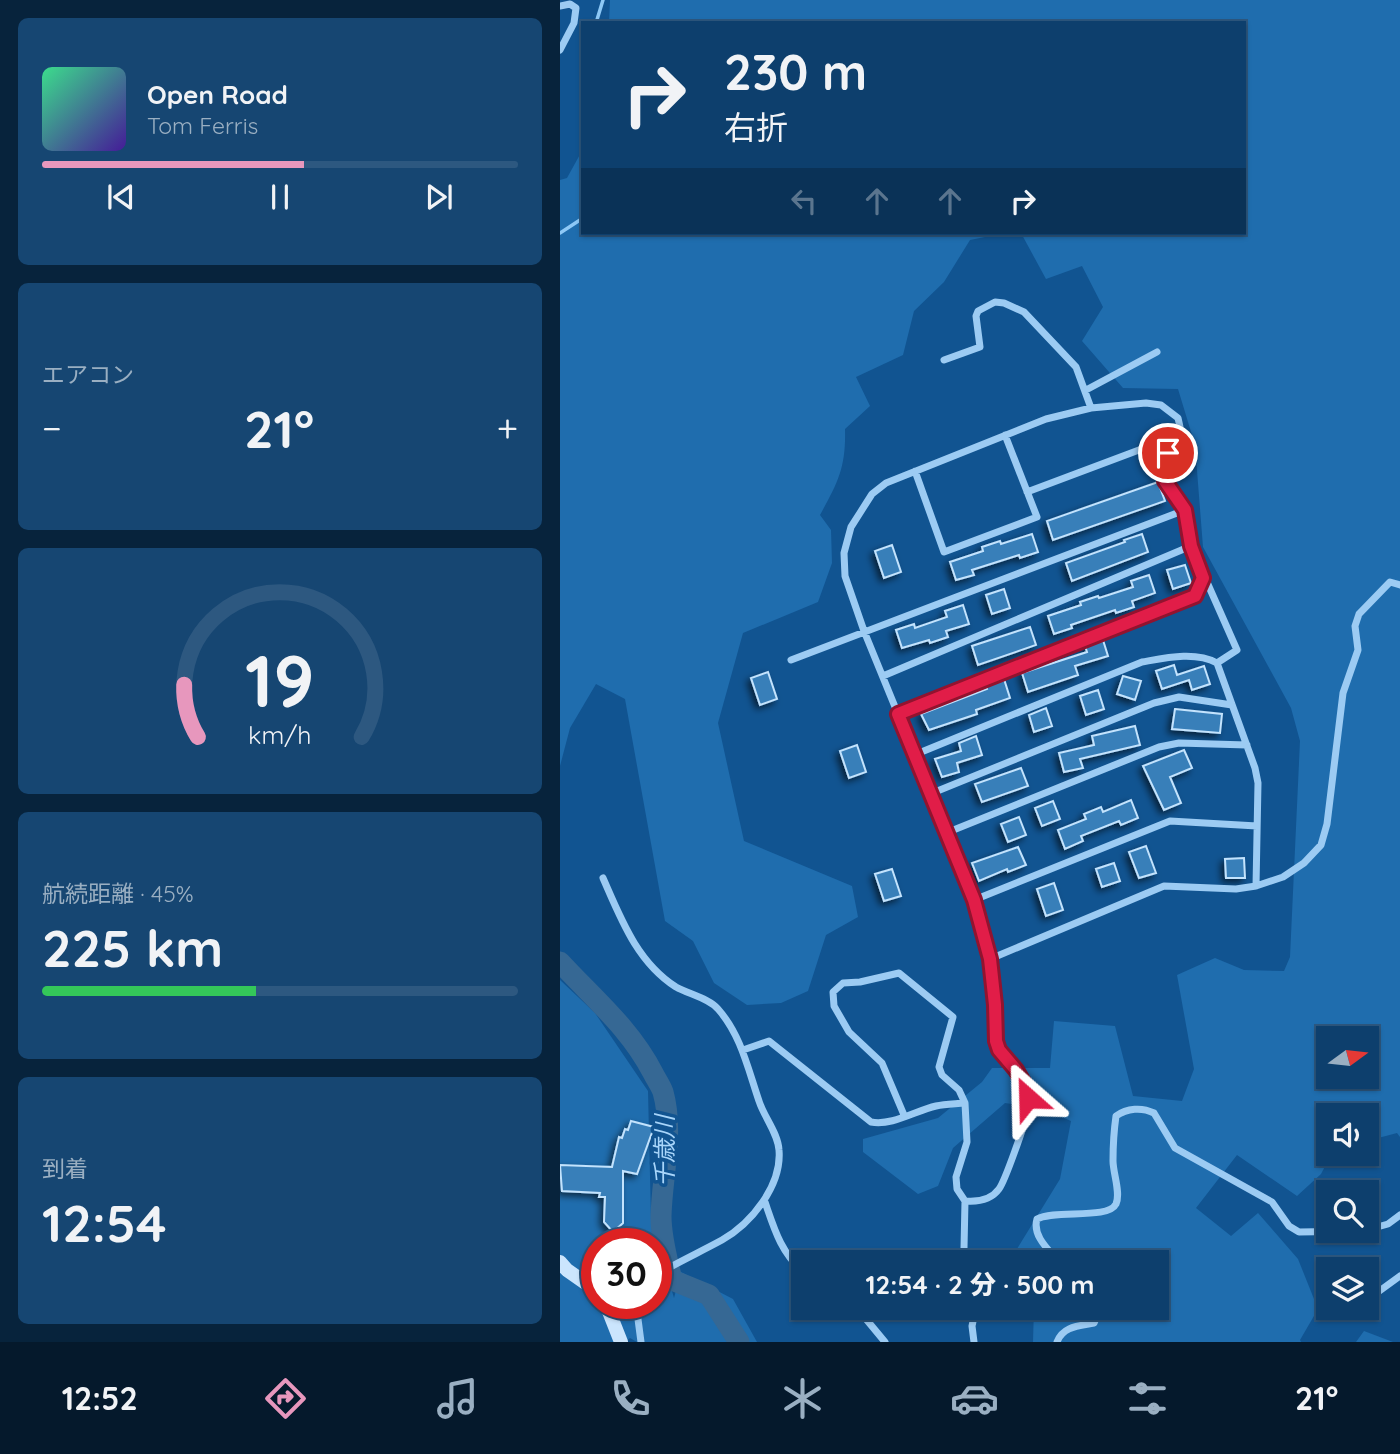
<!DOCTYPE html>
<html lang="ja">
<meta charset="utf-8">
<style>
body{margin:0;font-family:Quicksand,"Noto Sans JP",sans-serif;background:#164672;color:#f1f3f6;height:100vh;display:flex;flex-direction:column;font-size:26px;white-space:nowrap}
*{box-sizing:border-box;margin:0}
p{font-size:23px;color:#9aafc2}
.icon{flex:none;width:38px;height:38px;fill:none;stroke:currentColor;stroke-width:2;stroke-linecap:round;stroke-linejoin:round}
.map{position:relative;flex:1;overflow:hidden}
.drawer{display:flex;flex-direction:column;gap:18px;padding:18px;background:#07233c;width:560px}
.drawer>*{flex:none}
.guide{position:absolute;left:21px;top:21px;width:665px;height:214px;border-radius:0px;box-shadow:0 2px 5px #0004,0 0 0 2px #2d5880;background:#0d3f6d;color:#f1f3f6;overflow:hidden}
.needle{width:46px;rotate:75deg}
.controls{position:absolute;left:756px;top:1026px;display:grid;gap:14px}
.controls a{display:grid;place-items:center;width:63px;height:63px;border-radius:0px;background:#0d3f6d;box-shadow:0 2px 5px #0004,0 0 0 2px #2d5880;font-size:35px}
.speed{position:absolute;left:21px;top:1228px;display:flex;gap:14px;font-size:35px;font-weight:700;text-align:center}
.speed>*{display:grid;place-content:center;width:91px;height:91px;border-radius:50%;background:#0d3f6d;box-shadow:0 2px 5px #0004,0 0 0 2px #2d5880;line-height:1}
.speed .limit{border:10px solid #d22;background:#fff;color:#111}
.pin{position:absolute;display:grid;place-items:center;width:60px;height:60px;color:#fff;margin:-30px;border:4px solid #fff;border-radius:50%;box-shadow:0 2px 7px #0007}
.me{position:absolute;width:77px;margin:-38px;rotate:335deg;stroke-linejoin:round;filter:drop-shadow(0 0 5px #0008)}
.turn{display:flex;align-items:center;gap:24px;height:147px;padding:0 28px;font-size:32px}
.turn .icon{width:91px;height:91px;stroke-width:2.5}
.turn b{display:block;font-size:49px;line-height:60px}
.lanes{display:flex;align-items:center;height:66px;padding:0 28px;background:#0003;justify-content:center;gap:35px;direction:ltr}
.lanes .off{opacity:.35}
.big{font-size:52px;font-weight:800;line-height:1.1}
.drawer .card{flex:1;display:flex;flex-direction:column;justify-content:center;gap:10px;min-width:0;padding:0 24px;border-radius:10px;background:#164672}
.drawer .dial{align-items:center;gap:0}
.dial svg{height:182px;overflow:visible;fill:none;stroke:#2d5880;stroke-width:7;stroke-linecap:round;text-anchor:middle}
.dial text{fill:#f1f3f6;stroke:none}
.song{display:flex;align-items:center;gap:21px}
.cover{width:84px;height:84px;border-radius:10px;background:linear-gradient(135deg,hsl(150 70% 55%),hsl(260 70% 35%))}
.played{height:7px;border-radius:4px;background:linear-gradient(90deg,#e797bd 55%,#2d5880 55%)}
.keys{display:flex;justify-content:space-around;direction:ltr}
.heat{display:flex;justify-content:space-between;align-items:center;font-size:38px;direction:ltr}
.charge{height:10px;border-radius:5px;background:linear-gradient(90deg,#34c759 45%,#2d5880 0)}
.trip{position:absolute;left:231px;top:1250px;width:378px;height:70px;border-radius:0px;background:#0d3f6d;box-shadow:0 2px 5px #0004,0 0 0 2px #2d5880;font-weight:800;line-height:70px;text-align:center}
.dock{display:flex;height:112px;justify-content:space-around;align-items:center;background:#05192c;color:#9aafc2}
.dock .icon{width:49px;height:49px}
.dock .current{color:#e797bd}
.dock b{font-size:32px;color:#f1f3f6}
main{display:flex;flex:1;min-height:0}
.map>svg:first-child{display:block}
</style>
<main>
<section class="drawer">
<div class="card">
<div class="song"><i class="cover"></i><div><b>Open Road</b><p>Tom Ferris</p></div></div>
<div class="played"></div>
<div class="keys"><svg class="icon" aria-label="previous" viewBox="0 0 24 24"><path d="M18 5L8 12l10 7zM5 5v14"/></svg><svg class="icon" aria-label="pause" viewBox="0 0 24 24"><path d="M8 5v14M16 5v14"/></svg><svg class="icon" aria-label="next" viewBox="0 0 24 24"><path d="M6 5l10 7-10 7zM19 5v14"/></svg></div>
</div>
<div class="card"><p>エアコン</p>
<div class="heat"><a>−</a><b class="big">21°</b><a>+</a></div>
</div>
<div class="card dial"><svg viewBox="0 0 100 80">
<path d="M14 69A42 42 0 1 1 86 69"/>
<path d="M14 69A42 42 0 0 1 8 46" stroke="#e797bd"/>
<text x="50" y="56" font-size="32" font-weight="700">19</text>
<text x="50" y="72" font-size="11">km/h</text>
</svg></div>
<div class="card"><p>航続距離 · 45%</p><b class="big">225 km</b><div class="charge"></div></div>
<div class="card"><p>到着</p><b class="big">12:54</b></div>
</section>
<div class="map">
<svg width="840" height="1342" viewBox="0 0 840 1342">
<defs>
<filter id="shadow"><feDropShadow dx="-3.5" dy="3.5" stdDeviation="3.5" flood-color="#0009"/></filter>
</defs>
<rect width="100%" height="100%" fill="#115491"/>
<path fill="#1f6dae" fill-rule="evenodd" d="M50 0H840V1137L837 1133 807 1141V1115H768V1153H772L761 1174 737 1196 677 1155 636 1208 671 1236 698 1213 738 1259 758 1309 740 1340 741 1342H473L474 1307H597V1262H453L455 1252 500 1179 511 1121 483 1109 445 1103 393 1148 378 1186 358 1194 303 1152V1139L378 1118 422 1082 432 1068H490L494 1021 555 1026 573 1096 622 1101 634 1069 617 975 655 958 684 970 724 971 730 957 740 741 731 708 643 547 635 445 618 389 563 388 522 341 543 307 522 266 486 279 461 233H684V23H49ZM768 1038H807V1076H768Z
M23 149V233H445L410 240 384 282 354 311 343 355 296 377 310 406 285 429C286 468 278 482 260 515L271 530 272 563 258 602 183 633 158 723 184 841 292 886 298 917 266 935 248 991 221 1003 187 1005 154 983 133 941 105 921 65 699 36 684 10 728 0 766V180L7 178Z
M0 980 35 1013 88 1091 91 1219 114 1298 121 1272 173 1299 197 1342H77L70 1338 65 1342H0ZM37 1244H96V1304H37Z
M804 1331 833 1342H796Z"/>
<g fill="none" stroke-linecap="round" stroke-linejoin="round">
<path stroke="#8dc8f6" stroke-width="3.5" d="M36 23 43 0
M0 233 23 218"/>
<path stroke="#366894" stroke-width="21" d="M0 962C33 998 70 1028 93 1073 96 1079 101 1086 103 1092 114 1131 102 1177 101 1216 101 1238 107 1258 112 1280L149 1295 179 1342"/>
</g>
<path fill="#397fb9" stroke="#c3e3fd" stroke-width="2" filter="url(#shadow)" d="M598 482 605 501 493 540 487 521Z
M472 534 478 552 460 558 459 555 412 570 414 575 396 580 390 562 423 551 422 547 440 541 441 544Z
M582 534 588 552 512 581 506 563 565 542 564 540Z
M332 545 341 572 324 578 315 551Z
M625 565 631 583 613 589 607 570Z
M589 575 595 593 572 601 574 607 556 613 555 610 511 625 512 628 494 634 488 616 521 605 520 602 538 596 539 598 573 587 571 581Z
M444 589 450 608 432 614 426 595Z
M403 605 409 624 386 631 388 637 370 643 369 640 342 648 336 630 354 624 355 628 387 617 385 611Z
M470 627 476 645 418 665 412 646Z
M543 640 548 656 515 666 518 675 468 692 462 673 527 652 525 646Z
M614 665 617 675 644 666 650 684 632 690 629 680 602 689 596 671Z
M208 672 217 699 200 705 191 678Z
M563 676 581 681 575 700 557 694Z
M444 679 450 698 416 710 417 714 369 730 361 714 427 689 426 686Z
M538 690 544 709 526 715 520 696Z
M486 708 492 726 474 732 469 715Z
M615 709 662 714 660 733 612 729Z
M575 726 580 745 520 759 523 768 504 772 499 753 534 745 532 736Z
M416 736 422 755 397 763 399 772 382 777 375 759 401 751 399 743Z
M297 745 306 772 289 778 280 751Z
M624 750 632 768 610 777 621 803 604 810 583 766Z
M461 768 468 786 422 802 415 784Z
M571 800 578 818 561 825 559 821 521 836 523 841 505 849 498 830 526 819 524 814 541 807 543 812Z
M493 801 500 819 482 826 475 808Z
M459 817 466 835 448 842 441 824Z
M586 846 596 873 579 878 569 852Z
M458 847 466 865 448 872 447 869 419 881 412 863Z
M684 858 685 878H666L665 859Z
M554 863 560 881 542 887 536 869Z
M332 869 341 896 324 901 315 874Z
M494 883 503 910 486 916 477 889Z
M71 1121 94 1127 77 1174 63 1171V1223L53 1232 44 1222 45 1197H39L40 1193 2 1191 0 1165 52 1167 59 1137 62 1138 65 1129 68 1130Z"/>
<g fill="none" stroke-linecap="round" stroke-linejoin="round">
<path stroke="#9ccbf3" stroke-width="7" d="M0 6 10 4 16 8 14 23 0 50
M384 360 420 347 416 316 418 311 435 302 444 303 464 312 516 367 531 408
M526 390 597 352
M355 471 384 552 477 517 445 435
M467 492 619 435
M231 660 625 510
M323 676 631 546
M338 714 631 598 635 596 643 578
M354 755 582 662C605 658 635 651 657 663
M370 794 594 703 619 697 672 705
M386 833 599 747 619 743 687 745
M43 878C61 919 77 962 116 987 128 994 149 998 158 1009 181 1035 188 1069 199 1101 204 1117 218 1133 219 1150 222 1185 192 1223 162 1240 140 1252 118 1262 96 1275
M414 900 610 821 697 826
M430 959 604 886 676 889 696 886 723 877 744 863 761 845 767 824 783 693 798 650 795 626 799 614 830 582 840 585
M183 1050 209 1041 311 1122C332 1126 355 1111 376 1106 385 1104 395 1104 405 1103
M344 1115 322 1063 289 1032 274 1006 273 992 283 983 300 982 339 973 393 1017 379 1067 382 1075 399 1090 405 1103 407 1142 396 1177 397 1189 405 1201 404 1248 409 1262
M405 1201C417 1202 431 1200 439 1189 445 1181 465 1124 467 1113 469 1105 468 1094 465 1086 459 1069 442 1059 436 1041L430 959 414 900 304 631 285 576 284 553 291 527 312 494 326 483 486 419 531 408 586 403 601 405 618 418 620 427V435L608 452 605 468V481L625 510 631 546 677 650 657 663 695 768 698 783 696 886
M205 1202C214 1228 221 1253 243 1271
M499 1262C489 1250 472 1236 477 1219 495 1209 548 1220 556 1204 561 1193 553 1173 553 1161 553 1146 554 1130 556 1116 567 1108 582 1107 594 1113L615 1148 712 1202 729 1226 739 1232 803 1231 828 1224 840 1215
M818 1292 840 1276
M76 1304 81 1342
M296 1307 325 1342
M414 1342 412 1326 416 1307
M497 1342C503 1326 519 1326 534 1323L537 1316 536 1307"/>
<path stroke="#cbe5fd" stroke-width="14" d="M0 1262 7 1270 37 1291
M46 1304 61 1342"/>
</g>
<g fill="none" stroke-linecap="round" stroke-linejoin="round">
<defs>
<path id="route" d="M468 1098 466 1087 456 1070 439 1050 436 1041 435 1005 430 959 414 900 338 714 635 596 643 578 631 546 625 510 605 481V468L608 453"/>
</defs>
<use href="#route" stroke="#92132f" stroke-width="18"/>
<use href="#route" stroke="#e11d48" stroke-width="12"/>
</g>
<g text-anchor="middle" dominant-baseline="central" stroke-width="7" stroke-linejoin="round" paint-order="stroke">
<g font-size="24" font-style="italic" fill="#a8d5fa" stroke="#115491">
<text transform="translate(104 1151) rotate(-90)">千歳川</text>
</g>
</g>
</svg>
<div class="controls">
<a><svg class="needle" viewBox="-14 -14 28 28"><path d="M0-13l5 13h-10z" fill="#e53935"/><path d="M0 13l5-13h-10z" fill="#9aafc2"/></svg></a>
<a><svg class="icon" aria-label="sound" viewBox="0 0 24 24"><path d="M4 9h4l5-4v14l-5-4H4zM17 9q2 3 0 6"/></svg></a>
<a><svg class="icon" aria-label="search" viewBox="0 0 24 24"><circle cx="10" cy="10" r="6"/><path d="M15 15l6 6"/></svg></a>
<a><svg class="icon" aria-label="layers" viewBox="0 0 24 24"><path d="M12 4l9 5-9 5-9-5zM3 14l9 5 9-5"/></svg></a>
</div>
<div class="speed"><div class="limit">30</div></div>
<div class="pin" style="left:608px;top:453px;background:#d93025"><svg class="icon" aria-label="arrive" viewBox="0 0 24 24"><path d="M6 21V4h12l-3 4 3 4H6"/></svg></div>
<svg class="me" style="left:468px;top:1098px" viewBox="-20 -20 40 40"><path d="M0-17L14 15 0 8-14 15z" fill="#e11d48" stroke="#fff" stroke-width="4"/></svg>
<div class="trip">12:54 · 2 分 · 500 m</div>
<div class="guide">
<div class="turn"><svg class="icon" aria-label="right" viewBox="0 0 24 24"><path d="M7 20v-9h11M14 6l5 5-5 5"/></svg><div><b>230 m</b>右折</div></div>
<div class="lanes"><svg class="icon off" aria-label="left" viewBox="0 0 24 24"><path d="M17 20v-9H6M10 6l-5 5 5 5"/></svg><svg class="icon off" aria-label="ahead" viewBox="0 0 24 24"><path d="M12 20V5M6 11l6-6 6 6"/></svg><svg class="icon off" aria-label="ahead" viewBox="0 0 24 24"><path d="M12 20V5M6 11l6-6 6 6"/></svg><svg class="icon" aria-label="right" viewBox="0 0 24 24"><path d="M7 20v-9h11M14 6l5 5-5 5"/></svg></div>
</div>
</div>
</main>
<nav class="dock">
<b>12:52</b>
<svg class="icon current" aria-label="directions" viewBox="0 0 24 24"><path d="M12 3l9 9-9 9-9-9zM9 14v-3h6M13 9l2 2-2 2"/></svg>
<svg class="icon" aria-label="music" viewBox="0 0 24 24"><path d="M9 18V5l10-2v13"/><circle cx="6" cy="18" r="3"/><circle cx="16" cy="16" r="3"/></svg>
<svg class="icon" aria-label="phone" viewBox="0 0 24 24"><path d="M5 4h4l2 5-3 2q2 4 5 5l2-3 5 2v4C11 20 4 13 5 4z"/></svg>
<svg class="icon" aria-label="climate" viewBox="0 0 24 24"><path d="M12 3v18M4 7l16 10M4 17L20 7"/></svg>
<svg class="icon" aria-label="car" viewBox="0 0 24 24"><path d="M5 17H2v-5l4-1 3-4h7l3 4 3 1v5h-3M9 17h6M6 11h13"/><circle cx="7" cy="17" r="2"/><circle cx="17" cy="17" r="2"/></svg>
<svg class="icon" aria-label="filters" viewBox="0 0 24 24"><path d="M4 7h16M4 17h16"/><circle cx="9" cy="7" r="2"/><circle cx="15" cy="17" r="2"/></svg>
<b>21°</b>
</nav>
